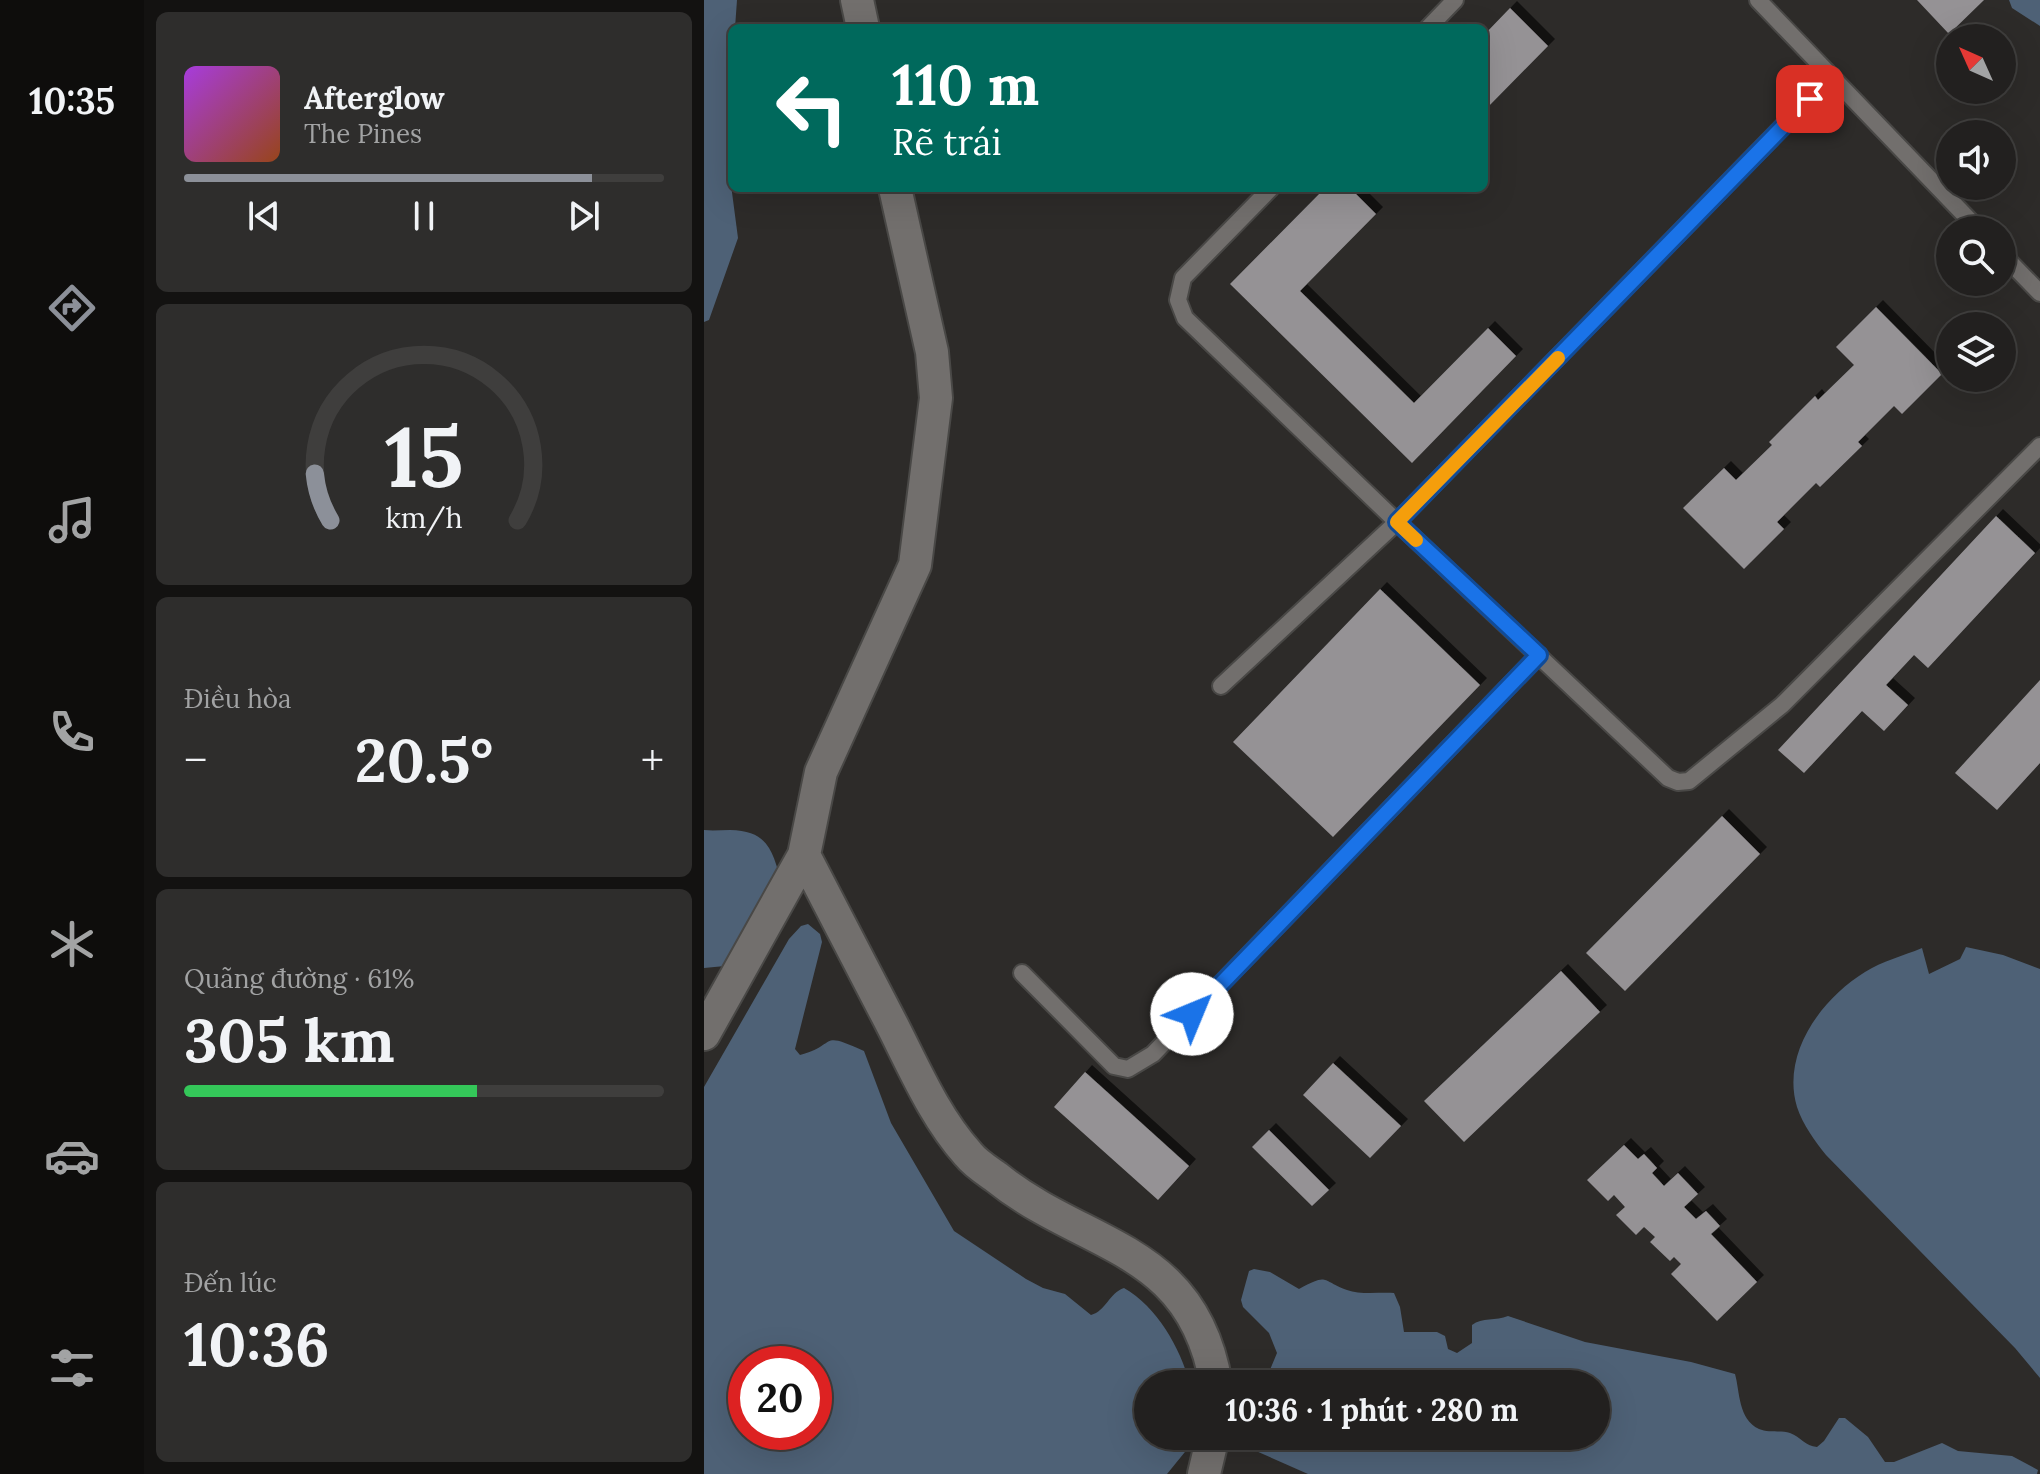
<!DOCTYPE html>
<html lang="vi">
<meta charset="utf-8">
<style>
body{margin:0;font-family:Lora,serif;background:#2e2d2c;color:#f1f3f6;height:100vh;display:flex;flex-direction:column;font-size:30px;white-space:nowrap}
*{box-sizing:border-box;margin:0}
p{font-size:26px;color:#a2a3a4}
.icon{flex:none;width:44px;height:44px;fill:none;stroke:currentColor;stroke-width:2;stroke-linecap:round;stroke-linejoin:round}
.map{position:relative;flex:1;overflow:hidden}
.panel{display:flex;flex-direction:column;gap:12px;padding:12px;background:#131211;width:560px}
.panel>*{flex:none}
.guide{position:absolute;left:24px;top:24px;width:760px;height:168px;border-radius:12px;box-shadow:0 8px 32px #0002,0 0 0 2px #3f3e3d;background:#00695c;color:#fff;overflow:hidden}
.needle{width:52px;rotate:315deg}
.tools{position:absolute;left:1232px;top:24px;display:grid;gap:16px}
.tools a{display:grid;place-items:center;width:80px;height:80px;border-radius:50%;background:#22201f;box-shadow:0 8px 32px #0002,0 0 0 2px #3f3e3d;font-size:40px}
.speed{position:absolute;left:24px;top:1346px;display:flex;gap:16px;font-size:40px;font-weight:700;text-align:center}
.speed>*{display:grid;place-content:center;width:104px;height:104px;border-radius:50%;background:#22201f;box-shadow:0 8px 32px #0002,0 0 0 2px #3f3e3d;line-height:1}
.speed .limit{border:12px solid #d22;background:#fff;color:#111}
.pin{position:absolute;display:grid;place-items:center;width:68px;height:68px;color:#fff;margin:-34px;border-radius:16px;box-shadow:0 4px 12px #0006}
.me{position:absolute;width:88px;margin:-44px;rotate:45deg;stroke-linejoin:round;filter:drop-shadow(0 0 6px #0008)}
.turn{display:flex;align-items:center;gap:28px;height:168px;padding:0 32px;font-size:36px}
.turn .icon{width:104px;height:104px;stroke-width:2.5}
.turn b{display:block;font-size:56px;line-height:68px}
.big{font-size:60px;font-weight:700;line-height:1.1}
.panel .tile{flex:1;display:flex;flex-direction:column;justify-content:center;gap:12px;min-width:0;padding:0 28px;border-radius:12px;background:#2e2d2c}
.panel .dial{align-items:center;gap:0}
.dial svg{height:208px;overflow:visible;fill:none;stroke:#3f3e3d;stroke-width:7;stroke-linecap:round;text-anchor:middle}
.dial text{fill:#f1f3f6;stroke:none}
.song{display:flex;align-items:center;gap:24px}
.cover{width:96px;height:96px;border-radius:12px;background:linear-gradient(135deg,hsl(280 70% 55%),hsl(20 70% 35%))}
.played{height:8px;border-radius:4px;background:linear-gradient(90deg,#8c9099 85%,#3f3e3d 85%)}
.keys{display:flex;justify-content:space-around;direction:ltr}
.heat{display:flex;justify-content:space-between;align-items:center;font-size:44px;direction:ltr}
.charge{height:12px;border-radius:6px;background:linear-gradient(90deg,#34c759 61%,#3f3e3d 0)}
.trip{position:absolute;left:430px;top:1370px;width:476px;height:80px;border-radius:40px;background:#22201f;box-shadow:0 8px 32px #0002,0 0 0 2px #3f3e3d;font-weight:700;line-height:80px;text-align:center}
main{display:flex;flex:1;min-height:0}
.menu{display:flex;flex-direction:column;width:144px;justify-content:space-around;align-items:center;background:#0e0d0c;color:#a2a3a4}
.menu .icon{width:56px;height:56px}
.menu .active{color:#8c9099}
.menu b{font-size:36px;color:#f1f3f6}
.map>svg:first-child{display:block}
</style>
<main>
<nav class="menu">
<b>10:35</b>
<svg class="icon active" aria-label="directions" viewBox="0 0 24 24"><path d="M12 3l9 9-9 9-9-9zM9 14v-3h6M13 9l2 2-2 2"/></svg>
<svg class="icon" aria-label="music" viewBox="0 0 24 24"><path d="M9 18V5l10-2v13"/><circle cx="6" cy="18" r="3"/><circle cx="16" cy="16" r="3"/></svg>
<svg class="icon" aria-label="phone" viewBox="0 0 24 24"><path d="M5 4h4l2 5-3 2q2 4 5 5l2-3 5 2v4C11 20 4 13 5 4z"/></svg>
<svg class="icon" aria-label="climate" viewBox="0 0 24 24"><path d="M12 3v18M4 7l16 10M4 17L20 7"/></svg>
<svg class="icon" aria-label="car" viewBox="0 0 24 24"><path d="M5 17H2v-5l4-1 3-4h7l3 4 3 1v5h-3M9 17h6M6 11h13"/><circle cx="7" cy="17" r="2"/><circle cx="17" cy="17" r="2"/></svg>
<svg class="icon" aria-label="filters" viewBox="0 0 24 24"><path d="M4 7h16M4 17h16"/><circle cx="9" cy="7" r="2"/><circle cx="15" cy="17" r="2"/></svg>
</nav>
<section class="panel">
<div class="tile">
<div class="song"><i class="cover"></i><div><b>Afterglow</b><p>The Pines</p></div></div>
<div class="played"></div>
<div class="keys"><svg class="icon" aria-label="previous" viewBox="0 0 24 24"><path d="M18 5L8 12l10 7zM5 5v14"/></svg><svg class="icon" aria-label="pause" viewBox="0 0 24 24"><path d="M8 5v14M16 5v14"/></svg><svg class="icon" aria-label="next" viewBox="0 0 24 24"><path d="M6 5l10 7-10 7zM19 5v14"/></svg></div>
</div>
<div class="tile dial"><svg viewBox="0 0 100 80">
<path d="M14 69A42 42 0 1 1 86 69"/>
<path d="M14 69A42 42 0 0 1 8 51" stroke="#8c9099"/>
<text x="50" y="56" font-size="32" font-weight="700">15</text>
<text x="50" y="72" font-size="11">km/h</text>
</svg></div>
<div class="tile"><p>Điều hòa</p>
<div class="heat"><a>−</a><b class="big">20.5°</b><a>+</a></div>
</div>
<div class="tile"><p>Quãng đường · 61%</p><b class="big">305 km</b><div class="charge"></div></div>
<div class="tile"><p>Đến lúc</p><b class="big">10:36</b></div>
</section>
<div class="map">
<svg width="1336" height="1474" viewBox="0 0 1336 1474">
<defs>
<filter id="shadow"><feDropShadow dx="7" dy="-7" stdDeviation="0" flood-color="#0009"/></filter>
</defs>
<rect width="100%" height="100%" fill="#2d2b29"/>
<path fill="#4e6176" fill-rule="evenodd" d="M0 0H33L31 28H28L24 162 34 238 5 320 0 322Z
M1305 0H1336V26L1308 8Z
M0 830C9 831 17 830 26 830 67 831 68 853 79 886L21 966 0 968Z
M104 924 116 934 118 942 91 1049 96 1055C135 1044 114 1030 160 1051L187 1123 250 1231 322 1279 339 1288 361 1294 387 1315C402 1311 405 1293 420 1288 453 1307 476 1347 486 1384H444V1436H486L485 1447 463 1474H0V1087L85 939 97 926ZM110 1364V1432H42V1364Z
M1262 947 1299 955 1336 969V1378L1311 1348 1122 1155C1111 1141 1099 1125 1093 1107 1077 1054 1117 999 1161 972 1178 961 1199 956 1218 948L1225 974 1256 959Z
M550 1269 566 1272 595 1289C625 1273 616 1280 643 1290 656 1295 676 1292 690 1293L696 1307 700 1332H733L741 1336 744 1349 753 1353 768 1343V1325C778 1317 792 1321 804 1316L881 1342 987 1362 1031 1374C1036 1392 1034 1419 1055 1429 1064 1433 1077 1430 1086 1433 1097 1437 1101 1446 1113 1447L1120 1441 1135 1418H1141L1164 1437 1181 1462H1190L1238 1443 1254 1451 1308 1456 1334 1470 1333 1474H604L527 1440 524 1436H892V1384H525L527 1371 544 1382 556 1383 565 1372 573 1353 565 1333 539 1307 537 1300 545 1271Z"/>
<path fill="#959295" filter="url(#shadow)" d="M1213 0H1280L1245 34Z
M806 8 844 46 780 111V35Z
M621 188H646L672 214 596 291 710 403 784 328 812 356 708 463 526 284Z
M1172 307 1238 374 1198 414 1190 406 1154 442 1158 446 1116 487 1112 483 1073 522 1080 529 1040 569 979 508 1020 468 1032 480 1068 445 1065 442 1111 396 1114 400 1150 365 1132 347Z
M1292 516 1331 553 1224 668 1210 655 1182 685 1204 705 1180 731 1158 711 1100 773 1074 750Z
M676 589 776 685 629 837 529 742Z
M1336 680V763L1293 810 1251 773Z
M1018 816 1056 854 921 991 882 953Z
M857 971 896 1012 760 1142 720 1101Z
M629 1063 697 1126 666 1158 599 1095Z
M381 1072 485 1166 454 1200 350 1107Z
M565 1130 625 1190 608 1206 548 1147Z
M920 1145 934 1159 940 1154 953 1168 948 1173 960 1186 974 1173 994 1194 980 1207 992 1219 1002 1211 1016 1226 1007 1234 1053 1282 1013 1321 967 1274 977 1264 970 1257 966 1261 946 1242 951 1237 940 1227 932 1235 912 1215 921 1207 910 1195 904 1201 883 1180Z"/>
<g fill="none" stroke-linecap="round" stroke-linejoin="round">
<defs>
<path id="service" d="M1054 0 1275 230
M724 28 751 0
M567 188 479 278 474 300 481 318 693 522 1128 76
M1298 254 1336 293
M517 686 693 522 964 778 974 782 985 781 1078 705 1336 446
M318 973 410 1066 424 1069 449 1054 835 655"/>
<path id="minor" d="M153 0 159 28
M100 855C128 909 156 963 184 1017 208 1063 229 1115 264 1154 271 1163 282 1170 292 1177 381 1249 489 1245 512 1384
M0 1034 100 855 117 772 211 565 232 398 228 352 191 188
M500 1474 509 1436"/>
</defs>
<use href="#service" stroke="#494846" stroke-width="20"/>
<use href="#minor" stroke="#494846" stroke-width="36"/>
<use href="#service" stroke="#726f6d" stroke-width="16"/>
<use href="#minor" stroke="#726f6d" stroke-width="32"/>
</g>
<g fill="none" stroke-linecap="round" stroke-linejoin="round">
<defs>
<path id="route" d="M488 1014 835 655 693 522 1106 99"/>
</defs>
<use href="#route" stroke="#114b97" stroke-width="20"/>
<use href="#route" stroke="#1a73e8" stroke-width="14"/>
<path stroke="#f59e0b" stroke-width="14" d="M712 540 693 522 854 358"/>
</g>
</svg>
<div class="tools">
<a><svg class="needle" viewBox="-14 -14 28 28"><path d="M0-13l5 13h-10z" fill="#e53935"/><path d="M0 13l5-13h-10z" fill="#a2a3a4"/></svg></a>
<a><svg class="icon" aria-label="sound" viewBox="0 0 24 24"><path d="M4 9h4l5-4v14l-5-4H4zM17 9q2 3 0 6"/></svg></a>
<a><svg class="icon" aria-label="search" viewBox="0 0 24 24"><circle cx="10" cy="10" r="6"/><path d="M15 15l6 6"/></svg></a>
<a><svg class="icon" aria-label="layers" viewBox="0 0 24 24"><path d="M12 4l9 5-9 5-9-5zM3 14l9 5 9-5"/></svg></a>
</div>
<div class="speed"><div class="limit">20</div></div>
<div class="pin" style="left:1106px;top:99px;background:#d93025"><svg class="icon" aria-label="arrive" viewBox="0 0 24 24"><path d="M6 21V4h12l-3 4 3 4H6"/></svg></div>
<svg class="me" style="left:488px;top:1014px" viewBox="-20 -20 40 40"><circle r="19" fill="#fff"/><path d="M0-13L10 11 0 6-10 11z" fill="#1a73e8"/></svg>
<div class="trip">10:36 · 1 phút · 280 m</div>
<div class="guide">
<div class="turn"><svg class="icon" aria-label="left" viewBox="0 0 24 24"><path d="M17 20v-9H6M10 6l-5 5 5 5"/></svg><div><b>110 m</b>Rẽ trái</div></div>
</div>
</div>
</main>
